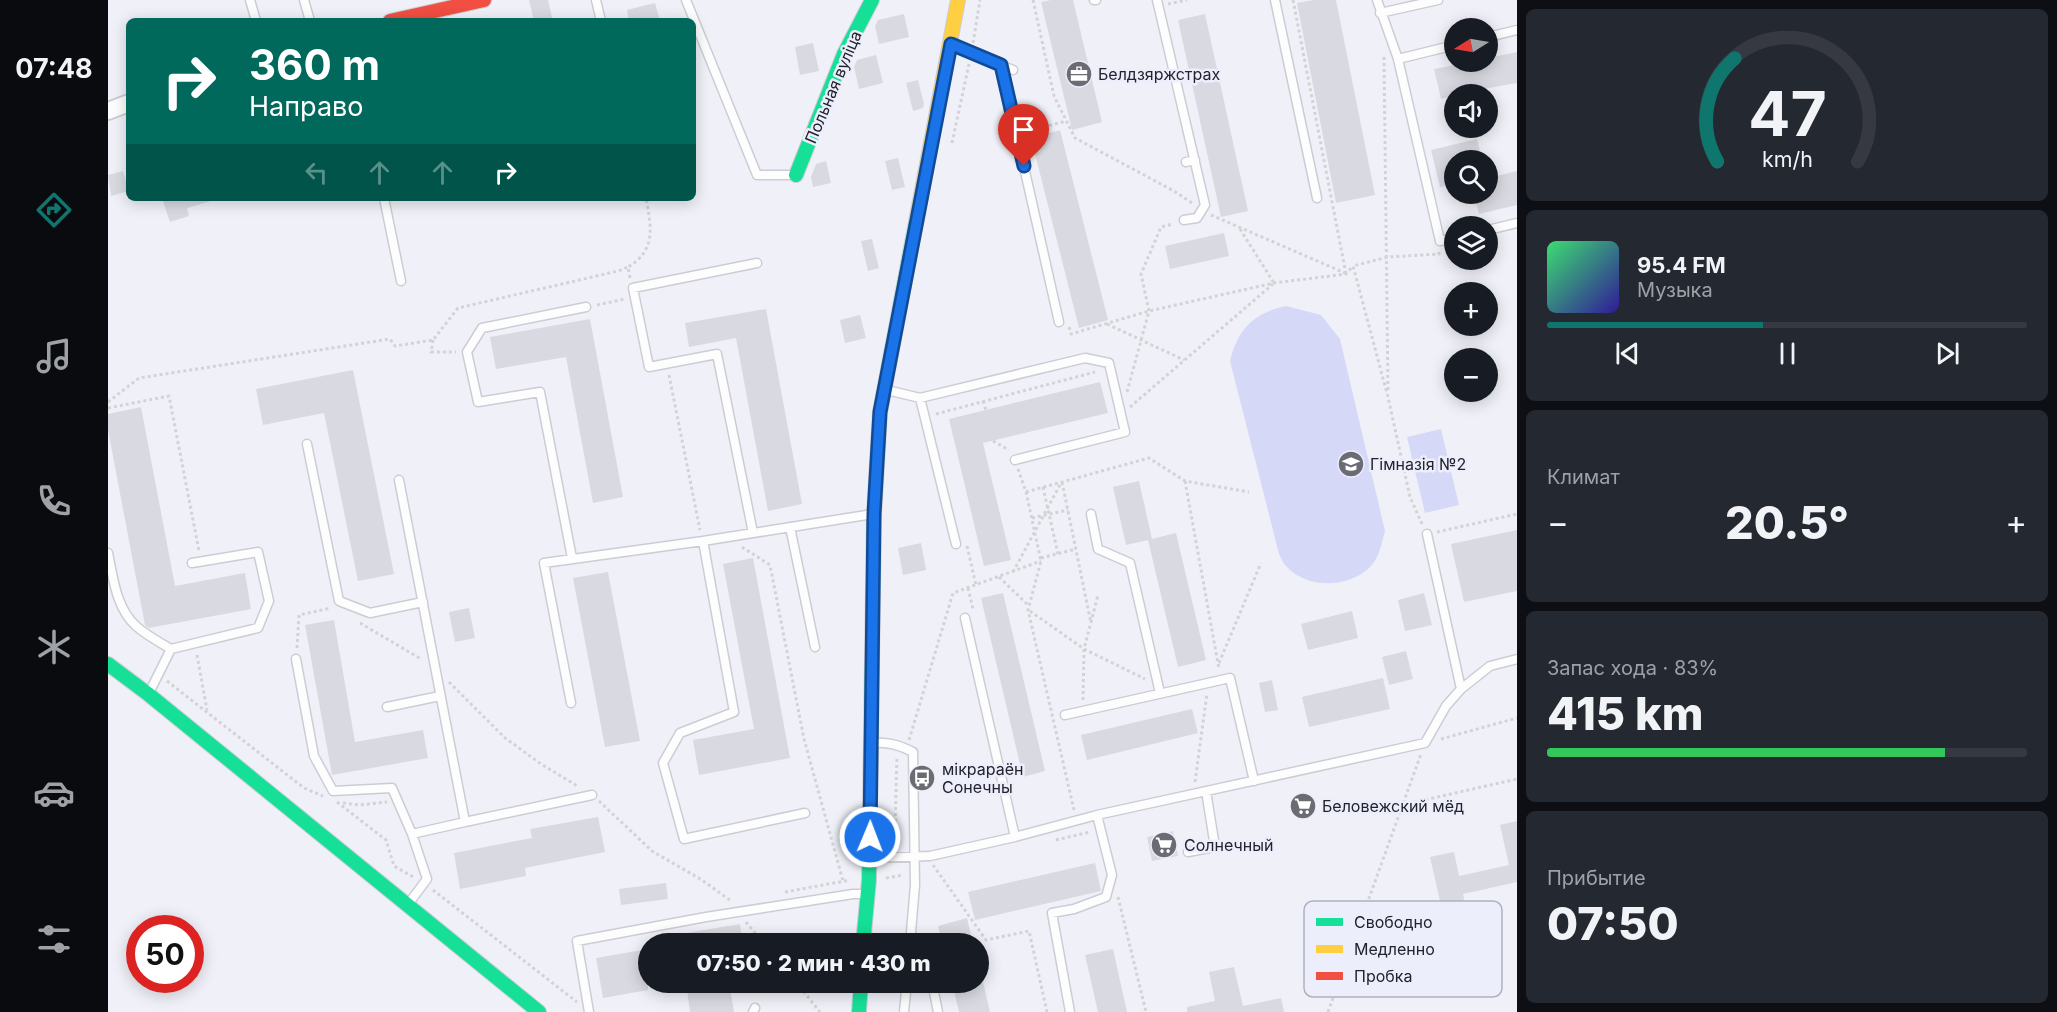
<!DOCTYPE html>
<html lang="ru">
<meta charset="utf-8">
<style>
body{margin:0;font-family:Inter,sans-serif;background:#242831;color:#f1f3f6;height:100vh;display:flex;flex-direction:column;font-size:22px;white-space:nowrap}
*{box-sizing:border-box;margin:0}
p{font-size:20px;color:#9ea1a6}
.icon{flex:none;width:33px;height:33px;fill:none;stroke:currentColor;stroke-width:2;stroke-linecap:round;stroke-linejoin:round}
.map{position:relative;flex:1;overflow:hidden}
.drawer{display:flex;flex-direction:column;gap:9px;padding:9px;background:#0d0f14;width:540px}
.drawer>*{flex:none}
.banner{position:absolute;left:18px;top:18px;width:570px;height:183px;border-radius:9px;box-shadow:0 3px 15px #0003;background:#00695c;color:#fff;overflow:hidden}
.needle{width:39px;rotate:259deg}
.tools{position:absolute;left:1336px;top:18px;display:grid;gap:12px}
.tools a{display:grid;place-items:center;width:54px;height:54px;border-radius:50%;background:#171b24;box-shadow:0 3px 15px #0003;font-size:30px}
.speed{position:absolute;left:18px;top:915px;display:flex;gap:12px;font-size:30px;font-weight:700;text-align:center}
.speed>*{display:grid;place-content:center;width:78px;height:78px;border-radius:50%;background:#171b24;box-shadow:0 3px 15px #0003;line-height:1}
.speed .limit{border:9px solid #d22;background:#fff;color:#111}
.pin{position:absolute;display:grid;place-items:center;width:51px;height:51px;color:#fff;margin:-62px -26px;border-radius:50% 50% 50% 0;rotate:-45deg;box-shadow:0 0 6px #0007}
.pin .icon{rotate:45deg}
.me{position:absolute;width:66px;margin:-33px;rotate:1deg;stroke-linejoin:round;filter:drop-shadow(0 0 4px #0008)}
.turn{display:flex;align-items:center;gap:21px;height:126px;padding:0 24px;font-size:27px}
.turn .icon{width:78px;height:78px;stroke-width:2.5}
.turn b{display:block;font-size:42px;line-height:51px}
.lanes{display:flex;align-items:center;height:57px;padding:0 24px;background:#0003;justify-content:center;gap:30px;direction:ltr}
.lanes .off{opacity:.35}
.big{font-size:45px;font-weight:800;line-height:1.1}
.drawer .widget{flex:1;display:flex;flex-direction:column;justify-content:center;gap:9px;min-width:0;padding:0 21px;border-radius:9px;background:#242831}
.drawer .dial{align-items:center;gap:0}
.dial svg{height:156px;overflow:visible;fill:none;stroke:#363941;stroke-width:7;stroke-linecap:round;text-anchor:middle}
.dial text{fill:#f1f3f6;stroke:none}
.song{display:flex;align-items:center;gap:18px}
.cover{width:72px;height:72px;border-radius:9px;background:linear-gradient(135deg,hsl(140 70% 55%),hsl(250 70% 35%))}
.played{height:6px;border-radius:3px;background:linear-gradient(90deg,#0f766e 45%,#363941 45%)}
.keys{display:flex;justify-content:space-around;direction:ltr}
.heat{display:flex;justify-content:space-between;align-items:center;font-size:33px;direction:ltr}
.charge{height:9px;border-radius:4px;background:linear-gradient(90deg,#34c759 83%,#363941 0)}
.trip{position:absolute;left:530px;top:933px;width:351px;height:60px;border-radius:30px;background:#171b24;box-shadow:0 3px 15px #0003;font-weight:800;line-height:60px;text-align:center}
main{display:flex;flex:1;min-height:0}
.tab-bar{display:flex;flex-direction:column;width:108px;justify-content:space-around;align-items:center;background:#090b0e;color:#9ea1a6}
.tab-bar .icon{width:42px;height:42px}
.tab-bar .on{color:#0f766e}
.tab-bar b{font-size:27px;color:#f1f3f6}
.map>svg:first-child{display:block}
</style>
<main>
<nav class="tab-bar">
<b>07:48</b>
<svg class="icon on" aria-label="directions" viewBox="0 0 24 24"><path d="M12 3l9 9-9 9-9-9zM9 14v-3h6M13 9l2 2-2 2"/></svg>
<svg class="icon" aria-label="music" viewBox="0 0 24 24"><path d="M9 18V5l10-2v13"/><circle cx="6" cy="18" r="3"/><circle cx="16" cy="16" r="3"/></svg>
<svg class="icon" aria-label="phone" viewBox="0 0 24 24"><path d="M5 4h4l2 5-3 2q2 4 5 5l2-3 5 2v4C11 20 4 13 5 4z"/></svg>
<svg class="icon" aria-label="climate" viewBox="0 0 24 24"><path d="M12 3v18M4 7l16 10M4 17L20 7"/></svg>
<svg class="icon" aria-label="car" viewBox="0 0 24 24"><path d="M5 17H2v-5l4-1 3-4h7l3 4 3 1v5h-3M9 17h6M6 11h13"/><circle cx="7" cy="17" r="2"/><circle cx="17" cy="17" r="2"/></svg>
<svg class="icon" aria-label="filters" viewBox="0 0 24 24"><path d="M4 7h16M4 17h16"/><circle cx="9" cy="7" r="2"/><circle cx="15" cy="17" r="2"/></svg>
</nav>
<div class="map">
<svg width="1409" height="1012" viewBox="0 0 1409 1012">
<rect width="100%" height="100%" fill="#f0f1f8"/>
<path fill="#d6d8f7" d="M1178 306 1213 315 1232 339 1277 531C1274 543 1271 557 1263 566 1242 588 1199 590 1178 566 1175 563 1173 558 1171 554L1122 361C1130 329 1145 313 1178 306Z
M1333 429 1351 505 1317 513 1299 437Z"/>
<path fill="#d9d9e1" d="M421 0H440L445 21H426Z
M943 0H965L994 122 964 130 933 2Z
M1206 0H1228L1267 195 1228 203 1189 3Z
M547 3 552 21H521L519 10Z
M796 14 801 37 771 44 767 26 770 20Z
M1097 14 1140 211 1113 217 1070 20Z
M705 43 711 71 692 75 687 47Z
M1409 52V83L1347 94V96L1333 99 1326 69 1362 62H1380V58Z
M768 55 775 83 751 89 746 67 749 60Z
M810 80 816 104 815 108 805 111 798 83Z
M952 130 1000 320 971 328 923 138Z
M1369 139 1374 160H1347V184L1332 187 1323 150Z
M790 158 797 187 784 190 777 161Z
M718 161 723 183 705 187 703 177 708 164Z
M15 171 21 191 3 196 0 175Z
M1409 171V205L1371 214 1366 194H1380V178Z
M54 198H103V201L79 208 81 216 62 222Z
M1116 233 1121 256 1062 269 1057 246Z
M764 239 771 268 760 271 753 241Z
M658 309 694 504 660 511 628 338 581 347 577 323Z
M752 315 758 338 737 343 732 320Z
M482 319 515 497 485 503 458 357 388 369 382 337Z
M245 370 286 574 250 581 216 413 155 425 148 389Z
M992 382 1000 413 875 443 903 560 876 566 841 419Z
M33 407 67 586 137 573 143 609 41 628 37 625 0 430V414Z
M1031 481 1044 539 1068 533 1098 660 1070 667 1040 540 1018 545 1005 487Z
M1409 530V591L1356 602 1343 544Z
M813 543 818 570 795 575 790 548Z
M645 558 682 758 591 775 585 740 646 729 615 564Z
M500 572 532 741 497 747 465 578Z
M895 593 937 771 915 777 873 598Z
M1316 593 1324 625 1297 631 1290 600Z
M361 608 367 638 347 642 341 612Z
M1244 611 1250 638 1200 650 1193 624Z
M226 620 247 742 315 730 320 758 224 775 197 625Z
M1298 651 1305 679 1281 685 1274 657Z
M1275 678 1282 709 1201 727 1194 697Z
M1164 680 1170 710 1157 712 1151 683Z
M1084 709 1090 733 979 760 973 735Z
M1199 798 1202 813 1188 816 1185 801Z
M490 817 497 852 417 868 418 876 352 889 346 853 424 838 422 829Z
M1409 821V882L1355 894 1362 926 1339 932 1322 857 1346 852 1351 876 1401 865 1392 825Z
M1065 831 1070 856 1044 861 1039 837Z
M987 863 993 891 867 920 860 892Z
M558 883 560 899 513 905 511 889Z
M859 918 865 944H834L830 926Z
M632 924 635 944H554V937Z
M540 949V990L495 998 488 958Z
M1005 949 1019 1012H990L977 955Z
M1126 967 1135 1006 1173 998 1176 1012H1079V1007L1107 1001 1101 972Z
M578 982H621L626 1012H582Z
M844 982H875L882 1012H851Z"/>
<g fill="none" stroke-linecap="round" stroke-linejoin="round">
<defs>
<path id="lane" d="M142 0 148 21
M196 0 202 21
M488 0 493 21
M578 0 649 175H687
M986 0H988
M1049 0 1097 205 1089 218 1076 220
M1167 0 1209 198
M1269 0 1290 59 1332 241 1347 238
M1272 13 1330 0
M1380 37 1409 30
M845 45 905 70
M1290 59 1347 45
M893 65 951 322
M1078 162 1087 160
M276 198 293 281
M1380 230 1409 223
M779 390 812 398 977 358 1001 363 1017 432 907 460
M812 398 848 544
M199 444 231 601 262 613 315 602
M291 480 357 822 304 834 319 879 301 903
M983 514 990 549 1022 563 1052 693
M682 527 707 647
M645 533 609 354 541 367 525 288 649 263
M1319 534 1353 689
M0 553C5 577 8 608 28 626 38 635 51 642 63 649L42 691
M464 558 432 392 370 402 359 352 374 328 478 307
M857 618 907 837
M63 649 150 628 161 601 150 552 84 563
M188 659 206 756 225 791 284 788 304 834
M463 703 436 563 595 541
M279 707 332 696
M957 715 1122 678 1146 781
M766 743C781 742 791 745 805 752L807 885 802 944
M697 813 576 839 555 763 572 733 626 712 595 541 765 514
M357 822 484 795
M1080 852 1107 847 1098 791
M762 858 822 856 907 837 989 815 1317 743 1338 706 1353 689 1382 666 1409 659
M824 982 830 1012
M481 1012 469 941 598 917 745 894H759
M645 1012 647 1008
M796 1012 799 982
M962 1012 944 913 966 909 998 897 1004 875 989 815"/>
<path id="street" d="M0 111 21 103"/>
<path id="fast" d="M688 175 736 54 764 0
M0 664 40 694 431 1012
M755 944 761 880 766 514 772 412 808 222
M751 1012 753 982"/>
<path id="slow" d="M808 222 850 0"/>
<path id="jam" d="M282 21 376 0"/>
</defs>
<use href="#lane" stroke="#cccdd4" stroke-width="11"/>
<use href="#street" stroke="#cccdd4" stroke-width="20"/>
<use href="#fast" stroke="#cccdd4" stroke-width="16"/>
<use href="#slow" stroke="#cccdd4" stroke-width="16"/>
<use href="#jam" stroke="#cccdd4" stroke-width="16"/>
<path stroke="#d3d3d6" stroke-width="3" stroke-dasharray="3 3" stroke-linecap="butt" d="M925 0 946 96 967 138 1066 191 1084 203
M1185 0 1238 274
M1060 4 1079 0
M865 43 872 0
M1276 57 1280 392
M918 132 958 121
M844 143 861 64
M1103 215 1237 273
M1132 229 1166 283
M522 278 520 267C549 250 543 226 538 198
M489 305 517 299
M999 324 1076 360
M961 327 963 334 1041 311 1166 283 1238 274 1245 266
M325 340 323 352H348
M561 375 592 530
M1019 392 1041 311 1033 274 1053 227 1065 224
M875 401 878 410
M0 402 31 378 282 339 287 346 325 340 350 308 510 271 520 267
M1022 407 1165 284
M0 408 61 396 91 551
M828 414 987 372
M885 441 901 450
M910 469 918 492 933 561 920 610 966 810
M1077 481 1111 669
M954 482 983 623
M935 487 950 554
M918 492 1041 458 1077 481 1141 492
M924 518 960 510
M1314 524 1302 497 1280 397 1245 266 1280 257 1331 254V252
M1329 532 1409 514
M859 546 868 585
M634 547 662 565 696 739 735 881
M933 558 968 549
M905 572 953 483
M891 577 921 606
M860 588 865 609
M922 611 976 649 1037 679
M252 623 313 659
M189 648 191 615 223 608
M89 655 99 710
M1111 663 1153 563
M59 681 196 788 215 796
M341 682 397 738 433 764 471 787
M975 700 976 649 990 595
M1333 739 1409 718
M801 740 845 593 933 561
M1087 782 1099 693
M491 801 544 851 594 880 623 901
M229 802 278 840 286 866 307 878
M235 803 251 805 279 802
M1294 805 1409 779
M948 840 982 832
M788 846 787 831 789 756
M825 865 878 940 921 931 939 1012
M778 878 795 875
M325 890 469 1002
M677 892 742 880
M1010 897 1038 1012
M638 922 656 944
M824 933 826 944
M688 982 712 1012
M1220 1012 1313 754"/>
<use href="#lane" stroke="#fdfdfe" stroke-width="8"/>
<use href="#street" stroke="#fdfdfe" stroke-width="16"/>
<use href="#fast" stroke="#16e098" stroke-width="14"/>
<use href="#slow" stroke="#ffcf43" stroke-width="14"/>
<use href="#jam" stroke="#f24e42" stroke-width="14"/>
</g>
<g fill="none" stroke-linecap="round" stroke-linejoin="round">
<defs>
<path id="route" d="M762 837 766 514 772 412 843 44 893 65 916 166"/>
</defs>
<use href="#route" stroke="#114b97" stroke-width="15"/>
<use href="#route" stroke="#1a73e8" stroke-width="10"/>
</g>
<defs>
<symbol id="office-disc" viewBox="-11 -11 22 22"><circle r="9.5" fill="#6a6b73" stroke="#edeefc"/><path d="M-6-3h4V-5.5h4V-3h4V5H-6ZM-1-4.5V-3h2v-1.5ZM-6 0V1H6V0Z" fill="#fff"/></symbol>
<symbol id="school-disc" viewBox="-11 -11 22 22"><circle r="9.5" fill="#6a6b73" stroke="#edeefc"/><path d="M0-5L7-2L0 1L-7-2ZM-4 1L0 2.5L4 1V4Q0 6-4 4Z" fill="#fff"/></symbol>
<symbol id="bus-disc" viewBox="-11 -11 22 22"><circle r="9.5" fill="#6a6b73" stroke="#edeefc"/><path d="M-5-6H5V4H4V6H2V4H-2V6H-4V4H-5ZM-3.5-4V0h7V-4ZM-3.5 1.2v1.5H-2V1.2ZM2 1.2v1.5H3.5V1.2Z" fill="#fff"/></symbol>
<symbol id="supermarket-disc" viewBox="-11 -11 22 22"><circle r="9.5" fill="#6a6b73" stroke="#edeefc"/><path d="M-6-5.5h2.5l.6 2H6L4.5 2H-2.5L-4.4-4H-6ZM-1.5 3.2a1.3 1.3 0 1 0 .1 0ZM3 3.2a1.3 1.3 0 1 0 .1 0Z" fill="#fff"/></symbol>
</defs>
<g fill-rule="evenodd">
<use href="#office-disc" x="956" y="59" width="30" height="30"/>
<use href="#school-disc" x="1228" y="449" width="30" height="30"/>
<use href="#bus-disc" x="799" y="763" width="30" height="30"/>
<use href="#supermarket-disc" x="1180" y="791" width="30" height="30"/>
<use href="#supermarket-disc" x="1041" y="830" width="30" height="30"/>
</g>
<g text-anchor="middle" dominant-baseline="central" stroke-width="5" stroke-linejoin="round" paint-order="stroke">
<g font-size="16" fill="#22232b" stroke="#edeefc" text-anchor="start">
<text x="990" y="74">Белдзяржстрах</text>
<text x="1262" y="464">Гімназія №2</text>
<text x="834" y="769">мікрараён<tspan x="834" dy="18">Сонечны</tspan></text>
<text x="1214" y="806">Беловежский мёд</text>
<text x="1076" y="845">Солнечный</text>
</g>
<g font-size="16" fill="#22232b" stroke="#edeefc">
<text transform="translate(725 87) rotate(-67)">Польная вуліца</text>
</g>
</g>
<rect x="1196" y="901" width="198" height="96" rx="9" fill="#edeefc" stroke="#b0b1bd" stroke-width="1.5"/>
<rect x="1208" y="918" width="27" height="8" fill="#16e098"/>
<rect x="1208" y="945" width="27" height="8" fill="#ffcf43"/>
<rect x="1208" y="972" width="27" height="8" fill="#f24e42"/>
<g font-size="16" fill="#22232b">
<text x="1246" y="928">Свободно</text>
<text x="1246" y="955">Медленно</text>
<text x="1246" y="982">Пробка</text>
</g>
</svg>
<div class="tools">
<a><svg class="needle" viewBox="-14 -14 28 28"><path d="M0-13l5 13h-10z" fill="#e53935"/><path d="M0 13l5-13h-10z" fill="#9ea1a6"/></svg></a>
<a><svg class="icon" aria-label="sound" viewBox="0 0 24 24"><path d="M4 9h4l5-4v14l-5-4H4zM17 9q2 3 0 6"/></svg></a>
<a><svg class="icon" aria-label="search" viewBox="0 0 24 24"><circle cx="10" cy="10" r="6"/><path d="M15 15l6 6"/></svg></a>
<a><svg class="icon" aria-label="layers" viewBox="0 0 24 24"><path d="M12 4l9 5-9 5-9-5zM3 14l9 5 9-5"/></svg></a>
<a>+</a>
<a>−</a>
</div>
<div class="speed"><div class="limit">50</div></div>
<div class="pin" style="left:916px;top:166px;background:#d93025"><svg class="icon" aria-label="arrive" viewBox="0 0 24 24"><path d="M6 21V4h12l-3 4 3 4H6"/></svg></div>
<svg class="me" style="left:762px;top:837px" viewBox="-20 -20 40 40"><circle r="17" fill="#1a73e8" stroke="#fff" stroke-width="3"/><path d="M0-11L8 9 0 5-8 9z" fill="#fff"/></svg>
<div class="trip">07:50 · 2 мин · 430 m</div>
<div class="banner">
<div class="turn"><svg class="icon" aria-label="right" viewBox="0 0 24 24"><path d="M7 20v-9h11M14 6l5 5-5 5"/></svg><div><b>360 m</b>Направо</div></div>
<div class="lanes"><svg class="icon off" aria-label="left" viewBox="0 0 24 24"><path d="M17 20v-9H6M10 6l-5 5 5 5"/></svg><svg class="icon off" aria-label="ahead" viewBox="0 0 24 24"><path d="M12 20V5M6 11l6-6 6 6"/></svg><svg class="icon off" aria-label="ahead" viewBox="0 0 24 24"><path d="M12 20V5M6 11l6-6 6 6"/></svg><svg class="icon" aria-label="right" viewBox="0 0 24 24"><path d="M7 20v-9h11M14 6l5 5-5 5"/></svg></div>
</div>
</div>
<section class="drawer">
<div class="widget dial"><svg viewBox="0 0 100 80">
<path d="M14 69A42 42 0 1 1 86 69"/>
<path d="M14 69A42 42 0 0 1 23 16" stroke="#0f766e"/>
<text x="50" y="56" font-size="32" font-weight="700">47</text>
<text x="50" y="72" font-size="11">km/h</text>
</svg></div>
<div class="widget">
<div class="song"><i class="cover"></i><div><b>95.4 FM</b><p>Музыка</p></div></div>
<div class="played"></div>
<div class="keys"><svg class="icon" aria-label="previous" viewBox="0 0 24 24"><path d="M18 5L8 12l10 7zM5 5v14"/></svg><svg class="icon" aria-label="pause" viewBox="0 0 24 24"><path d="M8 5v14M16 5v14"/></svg><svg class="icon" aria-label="next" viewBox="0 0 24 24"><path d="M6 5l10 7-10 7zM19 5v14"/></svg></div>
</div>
<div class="widget"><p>Климат</p>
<div class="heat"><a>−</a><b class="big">20.5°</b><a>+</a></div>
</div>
<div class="widget"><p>Запас хода · 83%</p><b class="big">415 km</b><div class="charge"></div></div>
<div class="widget"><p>Прибытие</p><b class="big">07:50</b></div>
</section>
</main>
